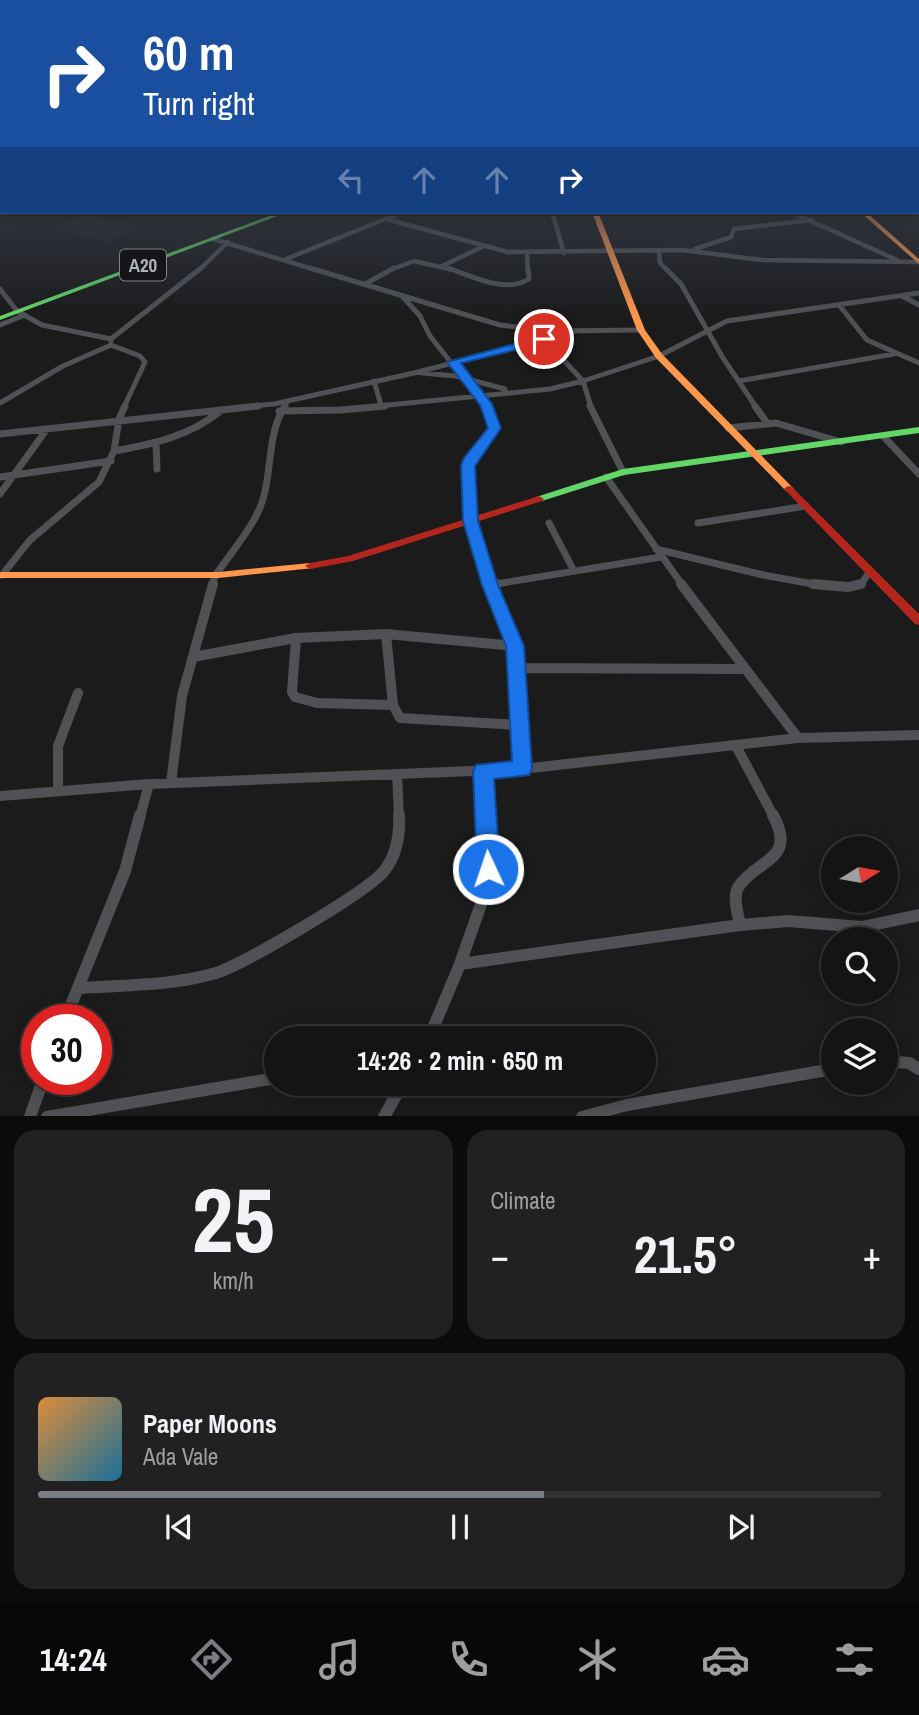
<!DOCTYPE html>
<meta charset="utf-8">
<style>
body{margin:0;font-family:"Archivo Narrow",sans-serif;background:#212122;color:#f1f3f6;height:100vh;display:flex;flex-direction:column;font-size:26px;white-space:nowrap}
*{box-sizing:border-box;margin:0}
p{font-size:23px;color:#9d9ea0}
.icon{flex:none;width:38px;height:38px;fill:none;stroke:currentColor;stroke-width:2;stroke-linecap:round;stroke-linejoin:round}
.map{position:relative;height:1116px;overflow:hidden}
.details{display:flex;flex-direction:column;gap:14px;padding:14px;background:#0b0b0c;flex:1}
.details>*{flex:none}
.hud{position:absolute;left:0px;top:0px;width:920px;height:214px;box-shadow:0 4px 18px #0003,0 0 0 2px #333334;background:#1a4fa0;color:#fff;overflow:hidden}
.needle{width:46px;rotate:79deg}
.fabs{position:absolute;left:821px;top:836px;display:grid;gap:14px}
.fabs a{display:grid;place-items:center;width:77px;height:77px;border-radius:50%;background:#141415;box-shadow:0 4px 18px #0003,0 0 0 2px #333334;font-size:35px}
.speed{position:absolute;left:21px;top:1004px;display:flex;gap:14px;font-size:35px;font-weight:700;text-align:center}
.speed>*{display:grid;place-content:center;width:91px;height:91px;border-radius:50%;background:#141415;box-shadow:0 4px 18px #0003,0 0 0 2px #333334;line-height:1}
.speed .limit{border:10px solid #d22;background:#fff;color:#111}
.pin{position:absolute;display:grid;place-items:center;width:60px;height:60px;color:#fff;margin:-30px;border:4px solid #fff;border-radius:50%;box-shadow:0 2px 7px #0007}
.me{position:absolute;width:77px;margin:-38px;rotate:357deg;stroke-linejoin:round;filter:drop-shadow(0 0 5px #0008)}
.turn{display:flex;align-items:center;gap:24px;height:147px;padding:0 28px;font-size:32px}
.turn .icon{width:91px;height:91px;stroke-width:2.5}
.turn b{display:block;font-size:49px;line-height:60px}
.lanes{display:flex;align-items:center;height:66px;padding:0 28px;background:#0003;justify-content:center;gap:35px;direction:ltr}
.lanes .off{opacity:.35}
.big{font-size:52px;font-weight:700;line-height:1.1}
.details .tile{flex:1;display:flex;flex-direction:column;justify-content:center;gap:10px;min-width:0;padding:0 24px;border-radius:21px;background:#212122}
.details .dial{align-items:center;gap:0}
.dial b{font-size:91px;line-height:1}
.song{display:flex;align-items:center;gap:21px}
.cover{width:84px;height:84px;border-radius:10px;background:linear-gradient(135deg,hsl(30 70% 55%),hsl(200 70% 35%))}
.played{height:7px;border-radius:4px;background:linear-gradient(90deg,#7a7d84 60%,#333334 60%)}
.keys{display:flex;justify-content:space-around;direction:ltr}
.heat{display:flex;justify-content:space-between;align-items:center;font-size:38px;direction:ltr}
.details .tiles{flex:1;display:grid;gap:14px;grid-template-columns:1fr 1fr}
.tile:last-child{grid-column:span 2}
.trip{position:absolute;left:264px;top:1026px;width:392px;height:70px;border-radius:35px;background:#141415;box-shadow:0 4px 18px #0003,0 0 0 2px #333334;font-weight:700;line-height:70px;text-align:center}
.tabs{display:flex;height:112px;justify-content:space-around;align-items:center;background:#080808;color:#9d9ea0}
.tabs .icon{width:49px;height:49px}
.tabs .selected{color:#7a7d84}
.tabs b{font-size:32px;color:#f1f3f6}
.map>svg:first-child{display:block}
</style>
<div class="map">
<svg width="919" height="1117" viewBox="0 0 919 1117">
<rect width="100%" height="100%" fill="#1b1b1c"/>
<path fill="#1f2620" d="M86 214 143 227 107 242 49 228Z"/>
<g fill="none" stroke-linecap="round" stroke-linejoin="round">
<path stroke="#4f5155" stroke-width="4.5" d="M552 212 564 253
M766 212H792
M791 212 897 260
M386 219 508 252 682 250 762 260 919 262
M213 239 316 270
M695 249 731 237 734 229 812 220
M659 251 660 263 667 270
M527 254 528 270
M286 259 403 212
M440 267 482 247
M199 270 228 242
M390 270 414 261 453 270"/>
<path stroke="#4f5155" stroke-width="5" d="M310 268 500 325 553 331 641 330
M448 268C472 276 505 294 529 279L528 268
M665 268 681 284 723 358 756 407
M365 284 394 268
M0 289 17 311 42 325 111 339
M402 296 420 316 430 336 486 407
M902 296 919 305
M839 305 867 340 919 363
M0 325 25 315
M111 345 140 356 145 362 124 407
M422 373 456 376 505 389
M374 381 381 405
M739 381 894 354
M0 403 63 366 111 345V339L201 268
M240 407 274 404 414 373 573 332
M284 407 287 402
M368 407 550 389 583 381 543 338
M591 407 583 381 659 356 727 321 919 293"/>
<path stroke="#4f5155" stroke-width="7" d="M485 406C508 446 472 441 468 467 463 504 479 551 490 586
M590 406 623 472
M755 406 767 423
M279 411 341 410 385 406
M728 428 776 423 841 442
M0 434 258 406
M884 437 919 474
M156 444 157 469
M114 451C154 444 190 436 222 410
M0 477 111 461
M606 477 683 586
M0 494 47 429
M549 523 574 571
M698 523 806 506
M656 549 763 575 824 586
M2 575 30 540 99 482 114 451 119 419 125 406
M490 585 661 557
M212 586 215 576C229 555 248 534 258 512 274 479 265 436 285 406
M854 586 862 583 870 571"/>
<path stroke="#4f5155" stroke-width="10" d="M490 584 515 646 522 769
M681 584 798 738
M813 584 848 587 861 584
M490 585 497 584
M386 634 393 705 400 718 518 725
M296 638 292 692 295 697 317 703 393 705
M193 657 296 638 386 634 515 646
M518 668 745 669
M736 746 774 817
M484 771 486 817
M397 774 399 817
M171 783 182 696 213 584
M58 791V746L78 693
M0 796 149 784 522 769 798 738 919 735
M140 817 149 784"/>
<path stroke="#4f5155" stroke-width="12" d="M740 925C738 914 732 896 739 886 759 858 797 860 773 815
M460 964 740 925 788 921 862 927 919 915
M78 988C124 985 171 986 216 973 244 964 367 892 384 871 397 855 400 835 399 815
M65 1020 125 871 140 815
M412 1038 433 1030
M429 1038 460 964 486 890V815
M886 1061 909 1063 919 1069
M30 1117 43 1080
M47 1117 276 1078
M384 1117 403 1083
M582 1117 627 1105 833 1069"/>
<path fill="#63d668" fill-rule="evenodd" d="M280 212H288L0 320V316Z
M919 427V433L624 475 542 501H536L534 499 536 497 623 469Z"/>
<path fill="#ff974d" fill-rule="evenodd" d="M592 212H598L645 330 662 354 792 487 794 489 792 491H786L656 358 637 330Z
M860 212H866L919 259V264Z
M310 563 314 564 315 566 314 568 219 578H0V572H219Z"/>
<path fill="#b3261e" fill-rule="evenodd" d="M789 486 792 487 919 614V625L915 624 786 491 784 489 786 487Z
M539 496 544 499 542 501 353 561 310 569 305 566 310 563 348 556Z"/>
</g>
<linearGradient id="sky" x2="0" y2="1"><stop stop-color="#0f0f0f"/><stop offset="0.51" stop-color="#393f4b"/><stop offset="1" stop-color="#393f4b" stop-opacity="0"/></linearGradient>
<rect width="919" height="319" fill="url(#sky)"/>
<path fill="#1a73e8" stroke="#114b97" stroke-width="2" d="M544 336 548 337V342L461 363 492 404 501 428 475 466 478 521 498 585 524 646 532 769 529 775 494 779 500 869 496 876 488 879 480 876 477 869 473 771 476 765 512 761 506 646 482 585 463 521 461 466 464 458 488 428 480 405 447 362Z"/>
<g text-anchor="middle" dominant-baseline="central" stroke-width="7" stroke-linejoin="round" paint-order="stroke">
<rect fill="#151518" stroke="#7f838b" stroke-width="2" x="120" y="249.5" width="46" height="31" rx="5"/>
<g font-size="19" font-weight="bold" fill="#adb2bc">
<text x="143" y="265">A20</text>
</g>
</g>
</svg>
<div class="fabs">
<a><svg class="needle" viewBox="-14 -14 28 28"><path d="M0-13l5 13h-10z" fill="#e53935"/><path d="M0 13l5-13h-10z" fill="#9d9ea0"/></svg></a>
<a><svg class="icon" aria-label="search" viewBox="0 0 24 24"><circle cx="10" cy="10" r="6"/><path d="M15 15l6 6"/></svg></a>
<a><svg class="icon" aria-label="layers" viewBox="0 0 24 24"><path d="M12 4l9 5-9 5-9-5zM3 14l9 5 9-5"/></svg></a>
</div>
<div class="speed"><div class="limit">30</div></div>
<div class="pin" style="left:544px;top:339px;background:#d93025"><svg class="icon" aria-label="arrive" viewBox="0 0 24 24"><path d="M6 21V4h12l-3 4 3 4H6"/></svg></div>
<svg class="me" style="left:488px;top:869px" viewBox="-20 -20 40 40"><circle r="17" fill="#1a73e8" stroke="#fff" stroke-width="3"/><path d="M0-11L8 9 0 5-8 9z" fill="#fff"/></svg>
<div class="trip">14:26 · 2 min · 650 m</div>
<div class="hud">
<div class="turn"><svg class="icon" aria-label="right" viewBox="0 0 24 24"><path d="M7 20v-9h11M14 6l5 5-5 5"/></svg><div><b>60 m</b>Turn right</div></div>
<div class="lanes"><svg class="icon off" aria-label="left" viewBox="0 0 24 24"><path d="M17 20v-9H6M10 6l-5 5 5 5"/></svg><svg class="icon off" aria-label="ahead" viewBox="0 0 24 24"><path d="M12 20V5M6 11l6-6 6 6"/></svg><svg class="icon off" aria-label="ahead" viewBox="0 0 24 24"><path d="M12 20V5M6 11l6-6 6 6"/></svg><svg class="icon" aria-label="right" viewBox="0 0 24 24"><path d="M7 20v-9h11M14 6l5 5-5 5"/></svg></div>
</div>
</div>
<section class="details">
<div class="tiles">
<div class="tile dial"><b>25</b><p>km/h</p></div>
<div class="tile"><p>Climate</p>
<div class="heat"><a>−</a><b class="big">21.5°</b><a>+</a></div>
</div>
<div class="tile">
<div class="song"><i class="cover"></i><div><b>Paper Moons</b><p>Ada Vale</p></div></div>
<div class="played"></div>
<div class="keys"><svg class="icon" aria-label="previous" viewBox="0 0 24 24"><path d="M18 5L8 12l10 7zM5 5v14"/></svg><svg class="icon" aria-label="pause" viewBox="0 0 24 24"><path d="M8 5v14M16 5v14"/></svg><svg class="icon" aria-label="next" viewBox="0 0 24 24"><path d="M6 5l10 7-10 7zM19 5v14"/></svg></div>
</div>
</div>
</section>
<nav class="tabs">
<b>14:24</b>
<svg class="icon selected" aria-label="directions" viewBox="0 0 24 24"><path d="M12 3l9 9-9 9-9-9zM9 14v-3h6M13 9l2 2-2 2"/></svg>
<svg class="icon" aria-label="music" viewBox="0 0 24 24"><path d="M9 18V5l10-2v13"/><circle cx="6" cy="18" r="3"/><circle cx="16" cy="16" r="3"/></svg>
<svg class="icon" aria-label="phone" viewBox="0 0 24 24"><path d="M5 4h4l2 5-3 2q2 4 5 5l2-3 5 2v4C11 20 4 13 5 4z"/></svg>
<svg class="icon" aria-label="climate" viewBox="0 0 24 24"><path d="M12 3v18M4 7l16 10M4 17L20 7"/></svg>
<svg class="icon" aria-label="car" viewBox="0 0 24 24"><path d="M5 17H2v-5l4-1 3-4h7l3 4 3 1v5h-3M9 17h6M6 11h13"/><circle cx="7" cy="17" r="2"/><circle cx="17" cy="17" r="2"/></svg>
<svg class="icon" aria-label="filters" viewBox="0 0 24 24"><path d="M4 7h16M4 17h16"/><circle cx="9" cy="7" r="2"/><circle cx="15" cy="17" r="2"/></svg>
</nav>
